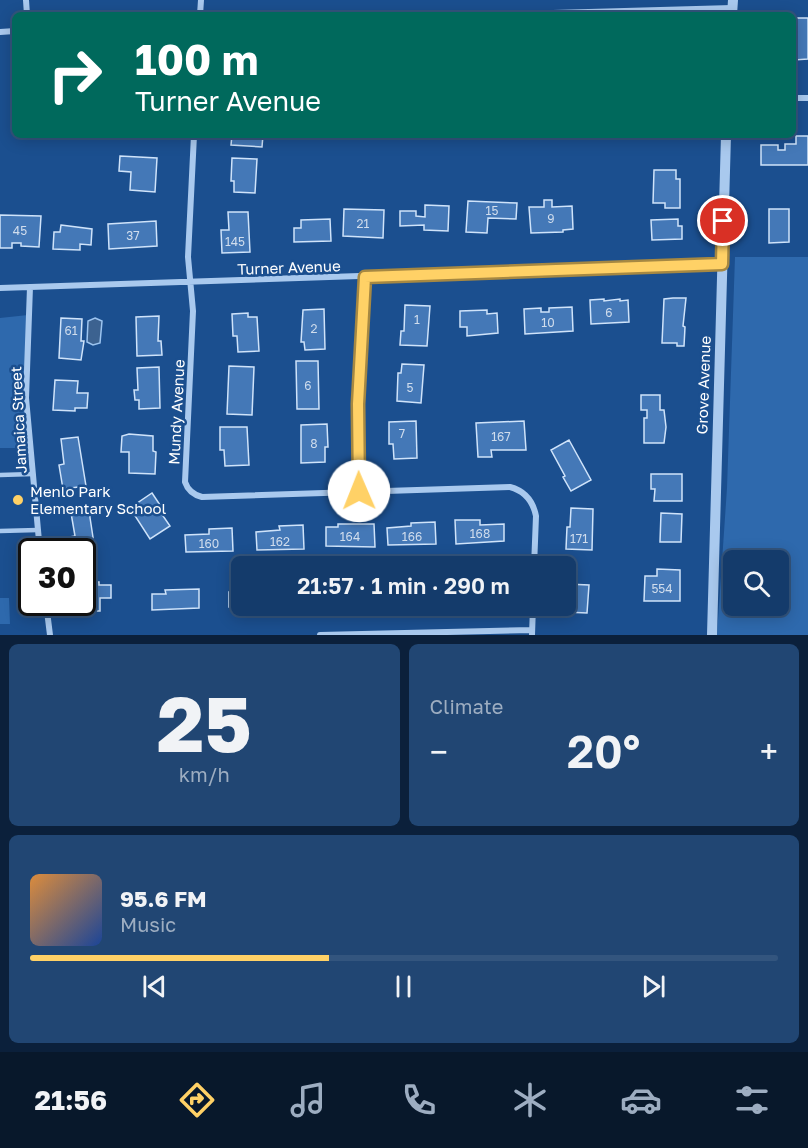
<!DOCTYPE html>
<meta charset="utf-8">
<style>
body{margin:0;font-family:"Golos Text",sans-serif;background:#214673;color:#f1f3f6;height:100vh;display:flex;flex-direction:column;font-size:22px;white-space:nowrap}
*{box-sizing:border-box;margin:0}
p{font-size:20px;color:#9dadc1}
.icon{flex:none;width:33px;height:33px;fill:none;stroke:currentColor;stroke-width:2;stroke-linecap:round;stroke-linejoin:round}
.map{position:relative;height:635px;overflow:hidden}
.side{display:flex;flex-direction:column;gap:9px;padding:9px;background:#0b203b;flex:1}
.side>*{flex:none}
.banner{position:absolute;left:12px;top:12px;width:784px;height:126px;border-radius:9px;box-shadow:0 3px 15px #0003,0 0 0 2px #33557e;background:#00695c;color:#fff;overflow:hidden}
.buttons{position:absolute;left:723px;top:550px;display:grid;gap:12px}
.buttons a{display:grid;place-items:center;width:66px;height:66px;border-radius:9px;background:#143b6b;box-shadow:0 3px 15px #0003,0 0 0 2px #33557e;font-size:30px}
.speed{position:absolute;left:18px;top:538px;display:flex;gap:12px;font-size:30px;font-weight:700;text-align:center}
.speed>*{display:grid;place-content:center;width:78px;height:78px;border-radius:50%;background:#143b6b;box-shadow:0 3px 15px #0003,0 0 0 2px #33557e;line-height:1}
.speed .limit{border:3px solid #111;border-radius:9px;background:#fff;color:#111}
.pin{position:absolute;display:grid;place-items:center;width:51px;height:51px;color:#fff;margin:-26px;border:3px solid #fff;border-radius:50%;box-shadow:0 2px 6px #0007}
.me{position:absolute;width:66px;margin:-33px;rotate:359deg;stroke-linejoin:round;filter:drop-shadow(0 0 4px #0008)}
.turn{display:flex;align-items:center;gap:21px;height:126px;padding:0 24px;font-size:27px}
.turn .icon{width:78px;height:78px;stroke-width:2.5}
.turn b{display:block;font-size:42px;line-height:51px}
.big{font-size:45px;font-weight:600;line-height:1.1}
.side .card{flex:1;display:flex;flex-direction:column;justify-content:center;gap:9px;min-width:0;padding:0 21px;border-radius:9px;background:#214673}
.side .dial{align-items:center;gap:0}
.dial b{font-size:78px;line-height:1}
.song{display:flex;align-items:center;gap:18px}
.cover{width:72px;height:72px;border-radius:9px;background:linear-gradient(135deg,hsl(30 70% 55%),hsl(220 70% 35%))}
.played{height:6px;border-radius:3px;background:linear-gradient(90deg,#ffd166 40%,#33557e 40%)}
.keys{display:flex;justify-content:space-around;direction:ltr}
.heat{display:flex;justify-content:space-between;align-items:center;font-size:33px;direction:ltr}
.side .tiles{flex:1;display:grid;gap:9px;grid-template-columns:1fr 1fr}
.card:last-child{grid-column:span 2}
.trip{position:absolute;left:231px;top:556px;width:345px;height:60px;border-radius:9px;background:#143b6b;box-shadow:0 3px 15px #0003,0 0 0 2px #33557e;font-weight:600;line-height:60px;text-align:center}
.menu{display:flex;height:96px;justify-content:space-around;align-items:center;background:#08182b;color:#9dadc1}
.menu .icon{width:42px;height:42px}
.menu .selected{color:#ffd166}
.menu b{font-size:27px;color:#f1f3f6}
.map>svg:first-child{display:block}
</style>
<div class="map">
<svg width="808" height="635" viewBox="0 0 808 635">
<rect width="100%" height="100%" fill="#1b4f8f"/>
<path fill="#2e69ad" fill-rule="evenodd" d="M735 257H808V635H717L727 488ZM734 561H778V606H734Z
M28 315 26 398 31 448H0V318Z
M0 598H9L10 624H0Z"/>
<path fill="#3c6290" stroke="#9cc4f0" stroke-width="1.5" d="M95 318 102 321 100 343 93 345 87 342 88 321Z"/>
<path fill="#4478b7" stroke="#cfe3fa" stroke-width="1.5" d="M794 18H808V59L794 60Z
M232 135H263L262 147 231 145Z
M661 135H681V137L661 136Z
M796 136H808V165H761V145H778V150H785V144H796Z
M120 156 157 158 155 192 130 190 131 172 119 171Z
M232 158 257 159 255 193 234 192V181H231Z
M654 170H676V179H680V208H665V203H653Z
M544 200H552V207L572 206 573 229 563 230V232L531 233 529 207H544Z
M468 201 517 203 516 219 488 218 487 233 466 232Z
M425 205 449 206 448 231 424 230V225L400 226V211H416V216L425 217Z
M344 209 384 210 383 238 343 236Z
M769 209H789V242L769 243Z
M228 212H248L250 252 222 253 221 230H229Z
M0 215 41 216 39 247 21 246V243H12V248H0Z
M330 219 331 241 294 242V228H301V220Z
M678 219V226H682V239L652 240 651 220Z
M156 221 157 246 109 249 108 224Z
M61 225 92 229 91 245 80 244V250L53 249 54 232H60Z
M673 298H686L683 326 685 327 684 346H677V343H662L664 299Z
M604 299V301L620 299V301L628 300 629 322 591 324 590 300Z
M405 305 430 306 427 346 400 345 401 331H404Z
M572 307 573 331 525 334 524 309 541 308V312H549V308Z
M324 309 325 349 305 350 304 342H301L303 310Z
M487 310V314L497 313 498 333 467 336V327H460V311Z
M248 313V317H257L259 351 238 352 237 336H233L232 314Z
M159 316 158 341H161L162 355 137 356 136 317Z
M61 318 82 319 81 341H84L81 360 59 358Z
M296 361H318L319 409H297Z
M402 364 424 365 421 403 397 401 398 373H401Z
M229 366 254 367 252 415 227 414Z
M159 367 160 408 139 409V400H135L134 390H138L137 368Z
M55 380 78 381 77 393H88L87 408H75V411L53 410Z
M641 395H660V410H664L666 427 664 443H644V418H647V410H641Z
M416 421 417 458 394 459 393 444H389V422Z
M524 421 526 450H491L492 457H478L476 423Z
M327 424 328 447H325V462L301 463V425Z
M220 427H247L249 465 225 466 224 450H220Z
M129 434 153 436V451L156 452 155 474 129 473V452H121L122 436Z
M78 437 86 486 63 489 59 465 64 464 61 439Z
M569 440 591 480 571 491 563 477 565 476 551 450Z
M651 474H682V501H654L655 489H651Z
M152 493 164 511 161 513 170 526 150 539 130 508Z
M571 508 593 509 592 550 566 549 567 527H570Z
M89 511 96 557 82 559V552H71L69 537 75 536 71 513Z
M661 513 682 514 681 542H660Z
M455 520H480V525L504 524V541L456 544Z
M435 522 436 544 388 545 387 528 411 526V523Z
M338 524H374L375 547 326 546V527H338Z
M303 525 304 549 257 550 256 532 280 530 279 526Z
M232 528 233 551 186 552 185 535 209 534V529Z
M657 569 680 570V601H644L645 576H657Z
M82 582H99V585H111V598H100V611H80Z
M566 584 589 585 587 613 565 612Z
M199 589V608L152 610V594H166L165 590Z
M242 591V606H276L229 607V592Z"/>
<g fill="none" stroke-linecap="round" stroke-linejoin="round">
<path stroke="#a9c9ee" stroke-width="4.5" d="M0 475 33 474
M0 531 38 530"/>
<path stroke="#a9c9ee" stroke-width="6" d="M26 0 27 15
M200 15 201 0
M479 15 732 8
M0 32 15 31
M794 98H808
M194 135 188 257 193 311 185 482C188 491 194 495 202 497L510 487C525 491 533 501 536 516L534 567
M30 287 26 398 40 552
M0 288 722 264
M359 491 358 403 365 277
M46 603 50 635
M320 635 532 630
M532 635 533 606"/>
<path stroke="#a9c9ee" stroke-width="10" d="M732 15 733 0
M712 635 726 135"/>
</g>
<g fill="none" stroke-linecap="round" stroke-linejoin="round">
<defs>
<path id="route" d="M359 491 358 404 365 277 722 264 723 221"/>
</defs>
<use href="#route" stroke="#a68842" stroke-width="15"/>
<use href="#route" stroke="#ffd166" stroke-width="10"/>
</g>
<circle fill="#ffd166" stroke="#1b4f8f" stroke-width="2" cx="18" cy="500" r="6"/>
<g text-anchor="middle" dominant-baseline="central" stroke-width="5" stroke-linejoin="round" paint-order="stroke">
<g font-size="12" fill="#d0dded">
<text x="492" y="210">15</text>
<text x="551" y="218">9</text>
<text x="363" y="223">21</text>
<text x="20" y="230">45</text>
<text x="133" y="235">37</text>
<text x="235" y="241">145</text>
<text x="609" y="312">6</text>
<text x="417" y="319">1</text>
<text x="548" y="322">10</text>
<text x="314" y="328">2</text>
<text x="71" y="330">61</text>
<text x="308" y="385">6</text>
<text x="410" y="387">5</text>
<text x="402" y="433">7</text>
<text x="501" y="436">167</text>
<text x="314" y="443">8</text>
<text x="480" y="533">168</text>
<text x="350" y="536">164</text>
<text x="412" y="536">166</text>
<text x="579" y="538">171</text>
<text x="280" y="541">162</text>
<text x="209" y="543">160</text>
<text x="662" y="588">554</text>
</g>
<g font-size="15" fill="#fff" stroke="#1b4f8f">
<text transform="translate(289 267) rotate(-2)">Turner Avenue</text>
<text transform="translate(703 385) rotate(-88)">Grove Avenue</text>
<text transform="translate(176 412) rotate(-87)">Mundy Avenue</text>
<text transform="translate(18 420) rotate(-93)">Jamaica Street</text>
</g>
<g font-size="15" fill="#fff" stroke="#1b4f8f" text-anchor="start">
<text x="30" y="491">Menlo Park<tspan x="30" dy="17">Elementary School</tspan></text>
</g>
</g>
</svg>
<div class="buttons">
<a><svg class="icon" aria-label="search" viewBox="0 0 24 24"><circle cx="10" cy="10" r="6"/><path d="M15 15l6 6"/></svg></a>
</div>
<div class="speed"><div class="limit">30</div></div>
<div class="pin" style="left:723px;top:221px;background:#d93025"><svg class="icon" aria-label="arrive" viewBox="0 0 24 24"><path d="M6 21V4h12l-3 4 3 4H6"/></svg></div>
<svg class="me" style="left:359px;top:491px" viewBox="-20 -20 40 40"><circle r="19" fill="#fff"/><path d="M0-13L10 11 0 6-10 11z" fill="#ffd166"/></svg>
<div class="trip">21:57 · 1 min · 290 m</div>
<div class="banner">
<div class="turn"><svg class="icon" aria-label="right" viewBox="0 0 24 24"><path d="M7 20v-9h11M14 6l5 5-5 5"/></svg><div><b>100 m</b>Turner Avenue</div></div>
</div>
</div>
<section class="side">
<div class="tiles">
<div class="card dial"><b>25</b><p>km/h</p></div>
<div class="card"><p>Climate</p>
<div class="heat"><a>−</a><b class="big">20°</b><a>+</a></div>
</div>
<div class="card">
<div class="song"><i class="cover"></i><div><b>95.6 FM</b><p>Music</p></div></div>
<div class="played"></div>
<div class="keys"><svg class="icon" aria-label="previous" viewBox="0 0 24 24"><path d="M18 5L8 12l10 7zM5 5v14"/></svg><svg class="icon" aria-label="pause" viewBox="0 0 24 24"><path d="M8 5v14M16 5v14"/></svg><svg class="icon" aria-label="next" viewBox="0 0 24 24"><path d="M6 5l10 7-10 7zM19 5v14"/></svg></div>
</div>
</div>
</section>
<nav class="menu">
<b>21:56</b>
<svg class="icon selected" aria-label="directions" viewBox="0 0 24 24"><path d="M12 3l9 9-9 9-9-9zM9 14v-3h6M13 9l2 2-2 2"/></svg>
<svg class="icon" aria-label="music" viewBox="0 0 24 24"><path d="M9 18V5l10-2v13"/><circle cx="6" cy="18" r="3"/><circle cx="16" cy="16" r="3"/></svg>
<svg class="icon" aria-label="phone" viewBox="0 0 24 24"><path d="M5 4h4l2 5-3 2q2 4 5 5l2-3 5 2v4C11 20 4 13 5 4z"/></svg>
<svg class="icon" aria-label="climate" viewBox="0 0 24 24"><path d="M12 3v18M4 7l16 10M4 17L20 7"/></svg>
<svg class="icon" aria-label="car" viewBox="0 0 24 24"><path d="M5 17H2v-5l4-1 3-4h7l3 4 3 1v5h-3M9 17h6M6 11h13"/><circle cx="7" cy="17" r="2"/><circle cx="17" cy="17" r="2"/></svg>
<svg class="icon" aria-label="filters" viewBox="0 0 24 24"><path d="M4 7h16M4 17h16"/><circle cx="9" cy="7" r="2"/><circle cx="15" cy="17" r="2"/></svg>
</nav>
